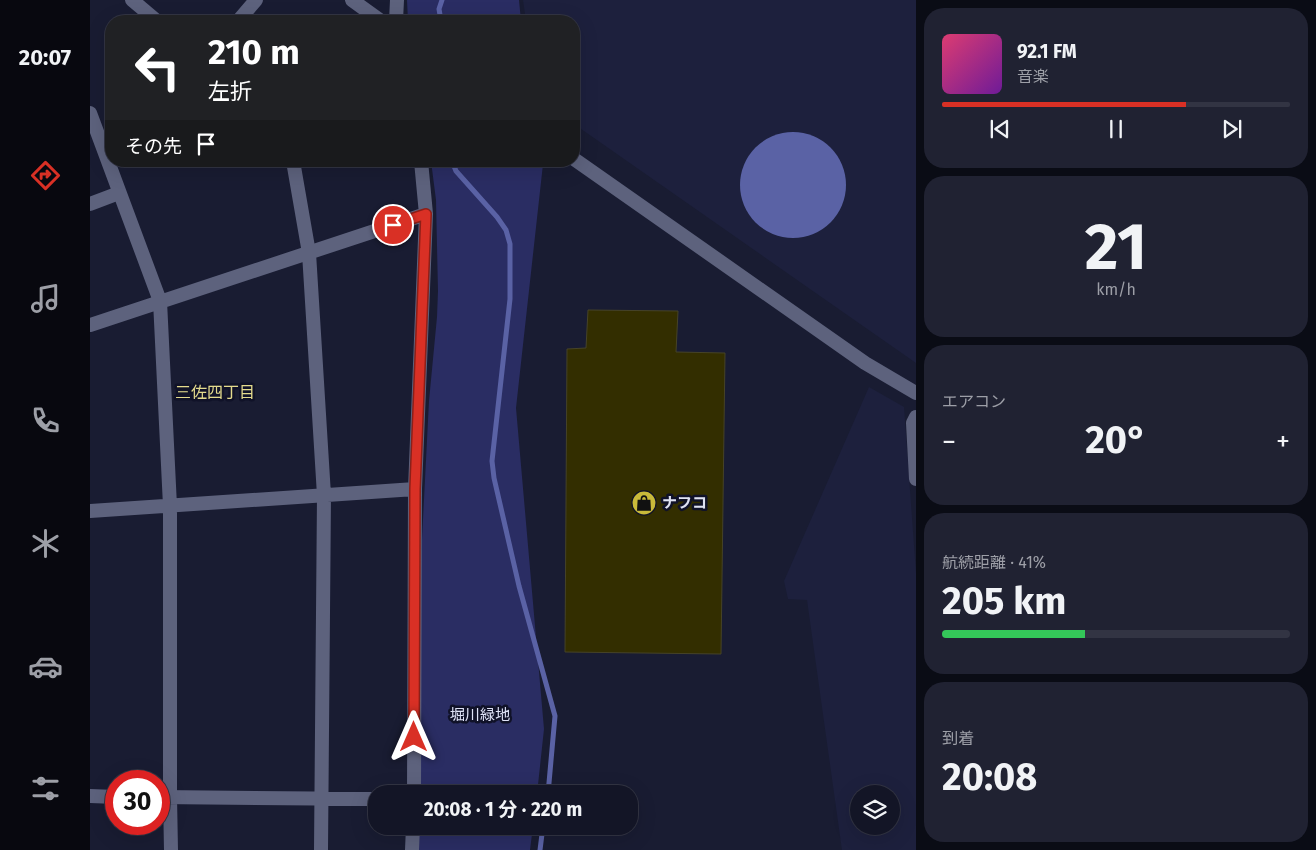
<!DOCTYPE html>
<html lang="ja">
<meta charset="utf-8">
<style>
body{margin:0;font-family:"Fira Sans","Noto Sans JP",sans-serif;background:#202232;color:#f1f3f6;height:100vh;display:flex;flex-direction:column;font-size:19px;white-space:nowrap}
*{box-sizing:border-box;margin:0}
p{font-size:16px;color:#9d9fa7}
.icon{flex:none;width:28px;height:28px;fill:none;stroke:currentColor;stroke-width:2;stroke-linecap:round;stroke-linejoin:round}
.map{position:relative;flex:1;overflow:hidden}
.drawer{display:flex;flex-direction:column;gap:8px;padding:8px;background:#0a0c15;width:400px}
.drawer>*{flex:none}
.banner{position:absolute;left:15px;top:15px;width:475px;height:152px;border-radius:20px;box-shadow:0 5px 20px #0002,0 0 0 1px #323443;background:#202124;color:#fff;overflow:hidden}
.fabs{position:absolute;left:760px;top:785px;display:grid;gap:10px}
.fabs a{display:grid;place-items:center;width:50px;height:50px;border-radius:50%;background:#131526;box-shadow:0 5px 20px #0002,0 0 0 1px #323443;font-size:25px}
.speed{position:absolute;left:15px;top:770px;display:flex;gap:10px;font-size:25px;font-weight:700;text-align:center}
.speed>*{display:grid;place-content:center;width:65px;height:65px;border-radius:50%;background:#131526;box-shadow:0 5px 20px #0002,0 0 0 1px #323443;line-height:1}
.speed .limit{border:8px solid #d22;background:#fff;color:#111}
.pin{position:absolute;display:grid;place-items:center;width:42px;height:42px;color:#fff;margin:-21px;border:2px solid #fff;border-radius:50%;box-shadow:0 1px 5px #0007}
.me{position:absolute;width:55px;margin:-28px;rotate:0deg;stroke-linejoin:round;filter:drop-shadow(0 0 4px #0008)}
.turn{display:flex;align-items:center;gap:18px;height:105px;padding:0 20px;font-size:22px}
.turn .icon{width:65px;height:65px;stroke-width:2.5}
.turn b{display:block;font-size:35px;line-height:42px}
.then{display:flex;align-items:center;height:48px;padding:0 20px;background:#0003;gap:10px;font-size:19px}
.big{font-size:38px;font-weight:700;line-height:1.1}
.drawer .widget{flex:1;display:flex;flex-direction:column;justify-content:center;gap:8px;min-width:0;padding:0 18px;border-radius:20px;background:#202232}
.drawer .dial{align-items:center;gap:0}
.dial b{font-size:65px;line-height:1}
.song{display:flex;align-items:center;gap:15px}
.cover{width:60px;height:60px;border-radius:8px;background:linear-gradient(135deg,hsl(340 70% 55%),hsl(280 70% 35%))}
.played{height:5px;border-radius:2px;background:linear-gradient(90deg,#d93025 70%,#323443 70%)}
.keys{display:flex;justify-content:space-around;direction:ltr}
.heat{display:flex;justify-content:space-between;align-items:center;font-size:28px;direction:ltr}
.charge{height:8px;border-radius:4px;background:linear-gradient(90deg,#34c759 41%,#323443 0)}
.trip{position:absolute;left:278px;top:785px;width:270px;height:50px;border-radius:20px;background:#131526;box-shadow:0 5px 20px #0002,0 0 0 1px #323443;font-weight:700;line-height:50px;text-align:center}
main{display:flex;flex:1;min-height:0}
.dock{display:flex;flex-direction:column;width:90px;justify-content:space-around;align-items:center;background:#08080f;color:#9d9fa7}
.dock .icon{width:35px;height:35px}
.dock .current{color:#d93025}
.dock b{font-size:22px;color:#f1f3f6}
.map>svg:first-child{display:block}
</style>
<main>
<nav class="dock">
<b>20:07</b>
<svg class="icon current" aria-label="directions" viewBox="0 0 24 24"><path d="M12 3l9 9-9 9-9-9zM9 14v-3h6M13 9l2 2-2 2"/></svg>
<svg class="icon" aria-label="music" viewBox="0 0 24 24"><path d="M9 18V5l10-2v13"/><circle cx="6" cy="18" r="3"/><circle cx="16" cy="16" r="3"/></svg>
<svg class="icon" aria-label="phone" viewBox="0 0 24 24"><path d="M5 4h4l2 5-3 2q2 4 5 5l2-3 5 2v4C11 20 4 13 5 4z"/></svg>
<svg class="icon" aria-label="climate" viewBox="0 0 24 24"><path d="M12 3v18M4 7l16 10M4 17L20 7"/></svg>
<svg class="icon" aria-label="car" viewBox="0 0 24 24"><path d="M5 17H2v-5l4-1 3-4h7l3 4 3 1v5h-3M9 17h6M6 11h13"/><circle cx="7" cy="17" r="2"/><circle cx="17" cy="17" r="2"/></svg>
<svg class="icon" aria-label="filters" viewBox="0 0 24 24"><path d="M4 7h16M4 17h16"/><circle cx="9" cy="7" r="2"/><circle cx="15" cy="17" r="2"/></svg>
</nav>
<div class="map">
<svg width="826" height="850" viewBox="0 0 826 850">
<rect width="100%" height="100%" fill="#191c32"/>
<path fill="#1d203d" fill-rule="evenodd" d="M433 0H826V363L484 124V21H436Z
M779 387 814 407 826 573V850H752L717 600 698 599 694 581ZM769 794H801V826H769Z"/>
<path fill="#2a2d63" d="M317 0H429L431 21H318Z
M341 161H449L453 164 426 408 454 729 447 794H328L331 559 339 401 347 317 348 291 346 200Z
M328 826H443L440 850H329Z"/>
<path fill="#5a62a5" d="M650 185a53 53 0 1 1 106 0a53 53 0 1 1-106 0Z"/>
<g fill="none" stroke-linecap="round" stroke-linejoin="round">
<path stroke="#5a62a5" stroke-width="5" d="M351 21 349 9 352 0
M362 161 366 171 407 217 416 230 420 244V299L402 461 404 478 429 586 465 716 458 794
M450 850 453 826"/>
</g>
<path fill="#332e00" stroke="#464328" d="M498 310 588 311 586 352 635 353 631 654 475 652 477 349 496 348Z"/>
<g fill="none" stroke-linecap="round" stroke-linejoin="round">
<path stroke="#5d627d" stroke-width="14" d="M42 0 67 21
M148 21 166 0
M306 21 307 0
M0 113 70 301 80 506V797L81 850
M203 161 219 253 234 495 231 850
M0 204 29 193
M0 325 336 214
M826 417 823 423 826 479
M0 511 325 489
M324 794 325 489 336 214 331 161
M0 796 26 797
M69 797 286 799
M322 850 323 826"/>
<path stroke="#5d627d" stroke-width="14" d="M262 0 291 21
M484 159 775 363 826 393"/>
</g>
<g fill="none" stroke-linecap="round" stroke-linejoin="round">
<defs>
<path id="route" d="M303 225 336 214 325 489 324 737"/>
</defs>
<use href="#route" stroke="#8d1f18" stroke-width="12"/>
<use href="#route" stroke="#d93025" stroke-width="9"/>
</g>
<defs>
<symbol id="shop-disc" viewBox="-11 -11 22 22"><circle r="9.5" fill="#c9ba3a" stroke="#101228"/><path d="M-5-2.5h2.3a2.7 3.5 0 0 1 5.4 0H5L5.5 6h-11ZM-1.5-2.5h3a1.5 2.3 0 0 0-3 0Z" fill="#111"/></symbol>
</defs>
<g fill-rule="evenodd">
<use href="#shop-disc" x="540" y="489" width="28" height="28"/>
</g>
<g text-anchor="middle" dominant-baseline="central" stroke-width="5" stroke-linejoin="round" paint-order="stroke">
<g font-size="15" font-weight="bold" fill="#dfe2f2" stroke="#101228" text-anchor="start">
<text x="572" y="503">ナフコ</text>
</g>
<g font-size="15" fill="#dfe3f7" stroke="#101228">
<text x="390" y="715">堀川緑地</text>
</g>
<g font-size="16" fill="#e4db8d" stroke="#101228">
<text x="125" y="392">三佐四丁目</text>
</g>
</g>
</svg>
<div class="fabs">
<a><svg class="icon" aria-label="layers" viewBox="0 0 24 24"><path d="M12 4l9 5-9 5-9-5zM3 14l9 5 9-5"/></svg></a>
</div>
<div class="speed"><div class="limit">30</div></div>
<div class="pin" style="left:303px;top:225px;background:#d93025"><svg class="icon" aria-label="arrive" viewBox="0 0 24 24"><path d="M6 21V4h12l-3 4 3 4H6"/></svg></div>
<svg class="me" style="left:324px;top:737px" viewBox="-20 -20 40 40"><path d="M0-17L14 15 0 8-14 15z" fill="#d93025" stroke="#fff" stroke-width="4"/></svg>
<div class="trip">20:08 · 1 分 · 220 m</div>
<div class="banner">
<div class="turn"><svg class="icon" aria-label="left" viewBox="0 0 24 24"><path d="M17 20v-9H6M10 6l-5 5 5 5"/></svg><div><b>210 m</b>左折</div></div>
<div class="then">その先<svg class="icon" aria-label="arrive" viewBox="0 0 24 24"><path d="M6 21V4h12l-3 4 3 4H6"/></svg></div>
</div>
</div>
<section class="drawer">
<div class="widget">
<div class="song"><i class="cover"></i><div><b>92.1 FM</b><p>音楽</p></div></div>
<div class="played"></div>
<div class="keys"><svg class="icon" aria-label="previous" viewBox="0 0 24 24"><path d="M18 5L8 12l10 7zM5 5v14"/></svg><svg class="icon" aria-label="pause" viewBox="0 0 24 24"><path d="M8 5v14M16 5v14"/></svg><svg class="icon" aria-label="next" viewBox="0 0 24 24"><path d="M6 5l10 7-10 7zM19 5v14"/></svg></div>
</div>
<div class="widget dial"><b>21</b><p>km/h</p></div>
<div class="widget"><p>エアコン</p>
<div class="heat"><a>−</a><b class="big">20°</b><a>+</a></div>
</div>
<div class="widget"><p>航続距離 · 41%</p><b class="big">205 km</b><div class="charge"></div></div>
<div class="widget"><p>到着</p><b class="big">20:08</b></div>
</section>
</main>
